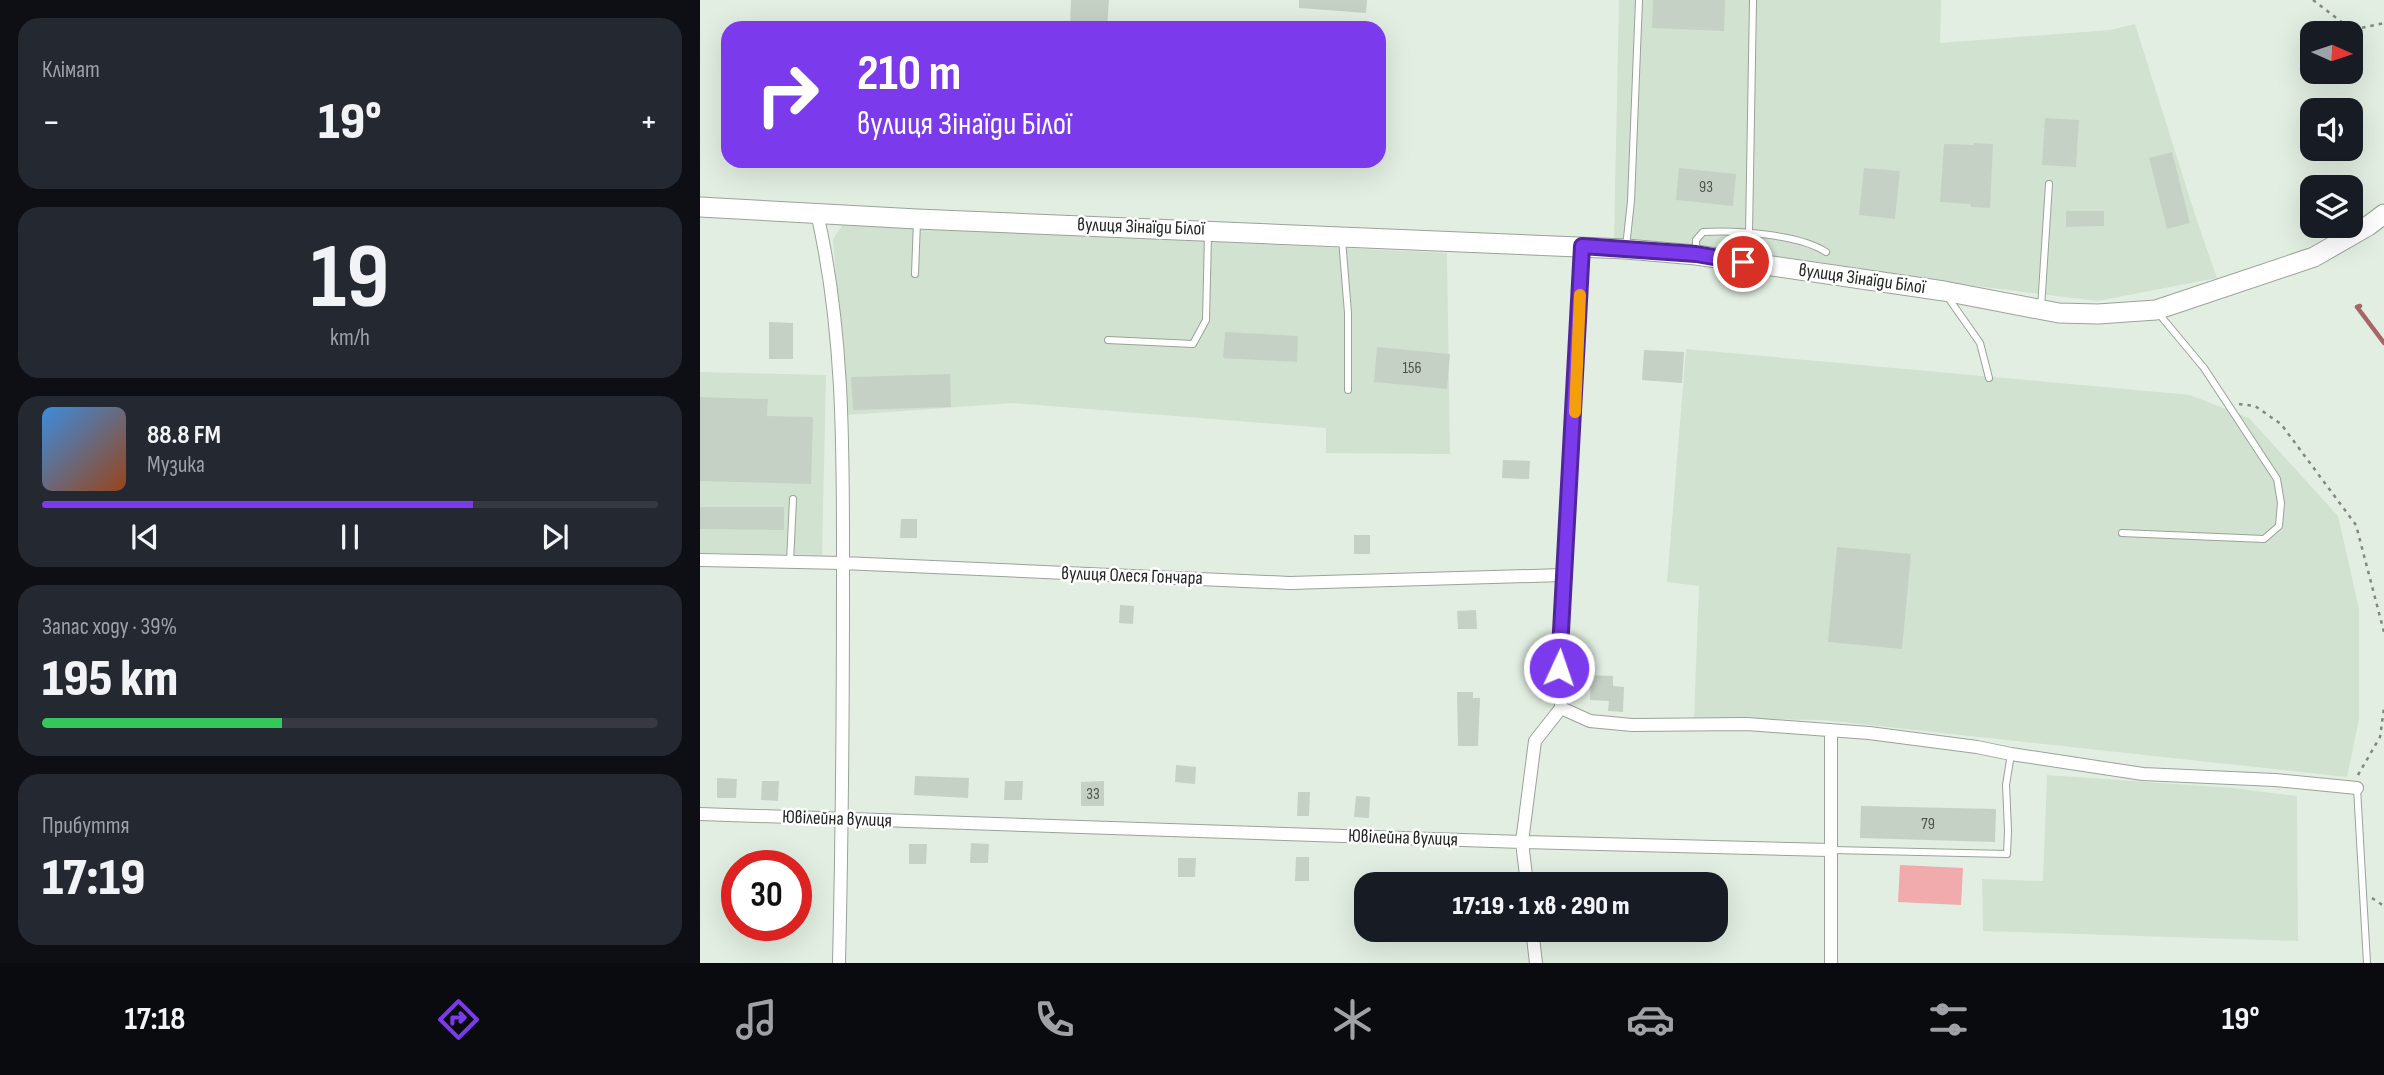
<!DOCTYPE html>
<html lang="uk">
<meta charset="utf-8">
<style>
body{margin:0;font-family:"Sofia Sans Condensed",sans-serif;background:#242831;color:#f1f3f6;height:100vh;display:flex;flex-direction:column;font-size:26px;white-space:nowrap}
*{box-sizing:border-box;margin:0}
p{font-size:23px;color:#9ea1a6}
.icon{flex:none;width:38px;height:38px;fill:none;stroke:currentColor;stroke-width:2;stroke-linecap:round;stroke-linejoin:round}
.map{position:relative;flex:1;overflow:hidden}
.panel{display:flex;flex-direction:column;gap:18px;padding:18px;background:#0d0f14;width:700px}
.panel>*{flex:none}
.guide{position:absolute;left:21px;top:21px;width:665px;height:147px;border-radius:21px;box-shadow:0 7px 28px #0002;background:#7c3aed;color:#fff;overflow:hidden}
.needle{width:46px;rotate:93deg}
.controls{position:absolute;left:1600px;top:21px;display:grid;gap:14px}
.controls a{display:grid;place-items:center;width:63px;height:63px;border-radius:14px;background:#171b24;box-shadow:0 7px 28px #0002;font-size:35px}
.speed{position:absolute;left:21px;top:850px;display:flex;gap:14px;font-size:35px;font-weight:700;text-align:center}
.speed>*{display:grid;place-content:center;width:91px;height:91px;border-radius:50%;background:#171b24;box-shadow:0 7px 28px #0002;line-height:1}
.speed .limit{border:10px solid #d22;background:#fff;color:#111}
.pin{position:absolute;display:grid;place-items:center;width:60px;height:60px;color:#fff;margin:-30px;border:4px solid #fff;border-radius:50%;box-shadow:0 2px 7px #0007}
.me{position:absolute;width:77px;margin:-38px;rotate:3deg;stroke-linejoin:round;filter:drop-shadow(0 0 5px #0008)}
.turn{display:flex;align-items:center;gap:24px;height:147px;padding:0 21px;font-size:32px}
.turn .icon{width:91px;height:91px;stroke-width:2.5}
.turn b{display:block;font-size:49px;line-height:60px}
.big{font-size:52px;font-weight:800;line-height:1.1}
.panel .widget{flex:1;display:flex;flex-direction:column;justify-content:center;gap:10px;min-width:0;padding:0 24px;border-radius:21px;background:#242831}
.panel .dial{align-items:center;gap:0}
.dial b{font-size:91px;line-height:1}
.song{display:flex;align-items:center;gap:21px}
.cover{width:84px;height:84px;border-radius:10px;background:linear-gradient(135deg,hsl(210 70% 55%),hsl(20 70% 35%))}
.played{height:7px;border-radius:4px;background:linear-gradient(90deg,#7c3aed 70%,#363941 70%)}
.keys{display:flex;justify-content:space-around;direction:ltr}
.heat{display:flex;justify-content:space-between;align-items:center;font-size:38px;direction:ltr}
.charge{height:10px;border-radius:5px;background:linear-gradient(90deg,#34c759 39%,#363941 0)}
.trip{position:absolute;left:654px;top:872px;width:374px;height:70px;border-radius:21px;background:#171b24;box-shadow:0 7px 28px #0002;font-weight:800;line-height:70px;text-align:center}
.dock{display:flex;height:112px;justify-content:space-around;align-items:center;background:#090b0e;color:#9ea1a6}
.dock .icon{width:49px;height:49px}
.dock .current{color:#7c3aed}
.dock b{font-size:32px;color:#f1f3f6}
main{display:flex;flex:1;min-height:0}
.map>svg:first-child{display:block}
</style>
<main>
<section class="panel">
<div class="widget"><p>Клімат</p>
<div class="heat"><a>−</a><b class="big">19°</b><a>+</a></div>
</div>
<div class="widget dial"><b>19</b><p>km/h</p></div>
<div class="widget">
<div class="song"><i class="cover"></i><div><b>88.8 FM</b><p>Музика</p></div></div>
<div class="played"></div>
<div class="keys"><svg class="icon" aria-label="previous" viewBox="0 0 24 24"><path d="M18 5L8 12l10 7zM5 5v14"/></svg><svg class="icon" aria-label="pause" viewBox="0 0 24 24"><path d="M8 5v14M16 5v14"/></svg><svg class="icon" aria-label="next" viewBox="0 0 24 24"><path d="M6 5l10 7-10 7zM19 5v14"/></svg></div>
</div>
<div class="widget"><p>Запас ходу · 39%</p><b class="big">195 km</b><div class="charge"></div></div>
<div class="widget"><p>Прибуття</p><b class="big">17:19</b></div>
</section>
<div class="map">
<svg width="1684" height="963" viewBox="0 0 1684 963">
<rect width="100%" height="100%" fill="#e2eee2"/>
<path fill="#d1e2d1" d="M919 0H1241L1240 43 1410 30 1435 24 1496 218 1517 278 1397 301 914 241Z
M143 224 747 253 750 454 626 453V428L313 403 147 415 133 239Z
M986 349 1490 395 1549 418 1638 516 1659 609V719L1647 777 1124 720 994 718 999 586 967 582Z
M0 372 126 375 122 555 0 553Z
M1347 775 1533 788 1597 796 1598 941 1283 931 1282 879 1343 881Z"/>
<path fill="#f1abad" d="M1200 865 1263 868 1261 905 1198 902Z"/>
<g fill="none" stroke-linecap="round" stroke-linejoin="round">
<path stroke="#a76567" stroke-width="4.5" d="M1660 306 1657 307 1684 343"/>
</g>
<path fill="#c6d1c5" d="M371 0H409L407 28H370Z
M599 0H667L666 13 599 8Z
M953 0H1025L1024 31 952 28Z
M1345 118 1379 120 1376 167 1342 165Z
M1274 143 1293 144 1290 208 1271 207V204L1240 202 1244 144 1274 145Z
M1472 152 1490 223 1467 229 1449 158Z
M979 168 1036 174 1033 206 976 200Z
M1164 168 1200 171 1195 219 1159 215Z
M1366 211H1404V226L1366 227Z
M69 322 93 323V359H69Z
M525 332 598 336 597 362 523 358Z
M677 347 750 354 747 389 674 382Z
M944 350 984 352 982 383 942 380Z
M250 374 251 407 153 410 151 377Z
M0 397 68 399 67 416 113 417 111 484 0 481Z
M803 460 830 461 829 479 802 478Z
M0 507H84V530L0 529Z
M201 519H217V538H200Z
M654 535H670V554H654Z
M1137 547 1211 554 1202 649 1128 642Z
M420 605 434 606 433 624 419 623Z
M776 610 777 629H758L757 611Z
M891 675 913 676V686L924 687 923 712 908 711 909 701 890 700Z
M757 692H773V698H780L778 746H758Z
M476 765 496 767 495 784 475 782Z
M215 776 269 778 268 798 214 795Z
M17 778 37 779 36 798H17Z
M62 781H79L78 801 61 800Z
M305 781H323L322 800H304Z
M404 781V806H381V782Z
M598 792H610L609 816H597Z
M656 796 670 797 669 818 654 817Z
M1161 806 1296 809 1295 842 1160 838Z
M271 843 289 844 288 863H270Z
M209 844H227L226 864H209Z
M596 857H609V881H595Z
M478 858H496L495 877H478Z"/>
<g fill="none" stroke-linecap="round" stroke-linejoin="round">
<defs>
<path id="lane" d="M1049 233 1053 0
M642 239 648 313V390
M926 247 931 201 939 0
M996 252V240L1003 232C1035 230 1098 234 1126 252
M215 274 217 221
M1247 296 1280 343 1289 378
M1341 308 1349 184
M408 340 493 344 506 320 508 235
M1422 533 1564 539 1579 526 1581 503 1577 479 1504 368 1459 314
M90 562 93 499
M1657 788 1667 963
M1132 850 1307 854 1308 830 1306 785 1311 754"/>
<path id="street" d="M117 213C145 335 143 457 143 582 143 709 142 836 139 963
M0 560 143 563 590 583 863 575
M861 708 890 721 932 725 1047 724 1169 733 1277 747 1311 754 1443 774 1575 780 1657 788
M861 708 859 668 882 246
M1131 730V963
M0 814 822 842 1130 850
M827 884 822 842 835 741 861 708
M832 929 836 963"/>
<path id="secondary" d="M0 207 217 219 926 249 996 255 1244 291 1359 313 1398 314 1456 310 1614 257 1668 226 1684 214"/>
</defs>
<use href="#lane" stroke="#99a399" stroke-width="8"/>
<use href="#street" stroke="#99a399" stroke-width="14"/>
<use href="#secondary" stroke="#99a399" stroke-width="21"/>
<path stroke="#808880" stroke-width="2.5" stroke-dasharray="3.5 5" stroke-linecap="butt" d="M1613 0 1652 30 1684 23
M1539 404 1555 406 1581 424 1656 525 1684 632
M1658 775 1680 737 1684 708
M1672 898 1684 906"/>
<use href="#lane" stroke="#fff" stroke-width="6"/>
<use href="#street" stroke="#fff" stroke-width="12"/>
<use href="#secondary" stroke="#fff" stroke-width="19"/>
</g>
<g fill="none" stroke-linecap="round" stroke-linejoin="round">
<defs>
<path id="route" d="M859 668 882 246 996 254 1043 262"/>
</defs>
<use href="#route" stroke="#51269a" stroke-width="18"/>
<use href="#route" stroke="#7c3aed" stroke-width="12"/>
<path stroke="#f59e0b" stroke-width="12" d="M875 412 880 295"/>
</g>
<g text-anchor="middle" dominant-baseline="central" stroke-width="5" stroke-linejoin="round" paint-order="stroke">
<g font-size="16" fill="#4c524c">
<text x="1006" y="187">93</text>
<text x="712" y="368">156</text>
<text x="393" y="794">33</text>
<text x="1228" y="824">79</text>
</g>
<g font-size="19" fill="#232723" stroke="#fff">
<text transform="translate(441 227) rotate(2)">вулиця Зінаїди Білої</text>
<text transform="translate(1162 279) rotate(8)">вулиця Зінаїди Білої</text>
<text transform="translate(432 576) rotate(2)">вулиця Олеся Гончара</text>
<text transform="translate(137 819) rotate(2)">Ювілейна вулиця</text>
<text transform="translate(703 838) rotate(2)">Ювілейна вулиця</text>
</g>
</g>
</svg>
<div class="controls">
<a><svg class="needle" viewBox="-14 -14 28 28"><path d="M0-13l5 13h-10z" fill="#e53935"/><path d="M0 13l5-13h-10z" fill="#9ea1a6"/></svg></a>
<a><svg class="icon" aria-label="sound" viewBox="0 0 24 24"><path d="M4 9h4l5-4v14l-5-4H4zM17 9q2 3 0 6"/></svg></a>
<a><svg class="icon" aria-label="layers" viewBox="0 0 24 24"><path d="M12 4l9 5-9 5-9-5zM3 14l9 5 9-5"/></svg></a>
</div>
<div class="speed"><div class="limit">30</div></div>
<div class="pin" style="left:1043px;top:262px;background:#d93025"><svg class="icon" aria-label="arrive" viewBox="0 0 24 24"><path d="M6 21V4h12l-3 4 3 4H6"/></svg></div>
<svg class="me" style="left:859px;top:668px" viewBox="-20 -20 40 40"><circle r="17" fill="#7c3aed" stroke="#fff" stroke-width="3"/><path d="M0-11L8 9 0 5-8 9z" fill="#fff"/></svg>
<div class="trip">17:19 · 1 хв · 290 m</div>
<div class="guide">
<div class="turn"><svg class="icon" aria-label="right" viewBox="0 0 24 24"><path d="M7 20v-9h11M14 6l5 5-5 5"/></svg><div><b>210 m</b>вулиця Зінаїди Білої</div></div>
</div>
</div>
</main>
<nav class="dock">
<b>17:18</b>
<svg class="icon current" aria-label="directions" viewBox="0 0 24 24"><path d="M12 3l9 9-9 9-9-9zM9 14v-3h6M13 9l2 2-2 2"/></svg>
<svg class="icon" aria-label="music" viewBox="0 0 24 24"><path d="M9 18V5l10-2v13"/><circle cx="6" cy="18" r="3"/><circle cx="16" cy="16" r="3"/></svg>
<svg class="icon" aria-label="phone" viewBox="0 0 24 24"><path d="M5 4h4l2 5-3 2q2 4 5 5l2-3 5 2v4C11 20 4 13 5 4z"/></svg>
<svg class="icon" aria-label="climate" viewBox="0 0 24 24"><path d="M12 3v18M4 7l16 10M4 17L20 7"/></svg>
<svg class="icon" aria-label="car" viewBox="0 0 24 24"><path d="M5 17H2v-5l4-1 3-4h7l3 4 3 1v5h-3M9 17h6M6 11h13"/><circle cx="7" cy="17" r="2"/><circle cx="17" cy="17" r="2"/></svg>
<svg class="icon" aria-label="filters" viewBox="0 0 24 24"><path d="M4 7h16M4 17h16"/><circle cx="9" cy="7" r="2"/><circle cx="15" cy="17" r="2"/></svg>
<b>19°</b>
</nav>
